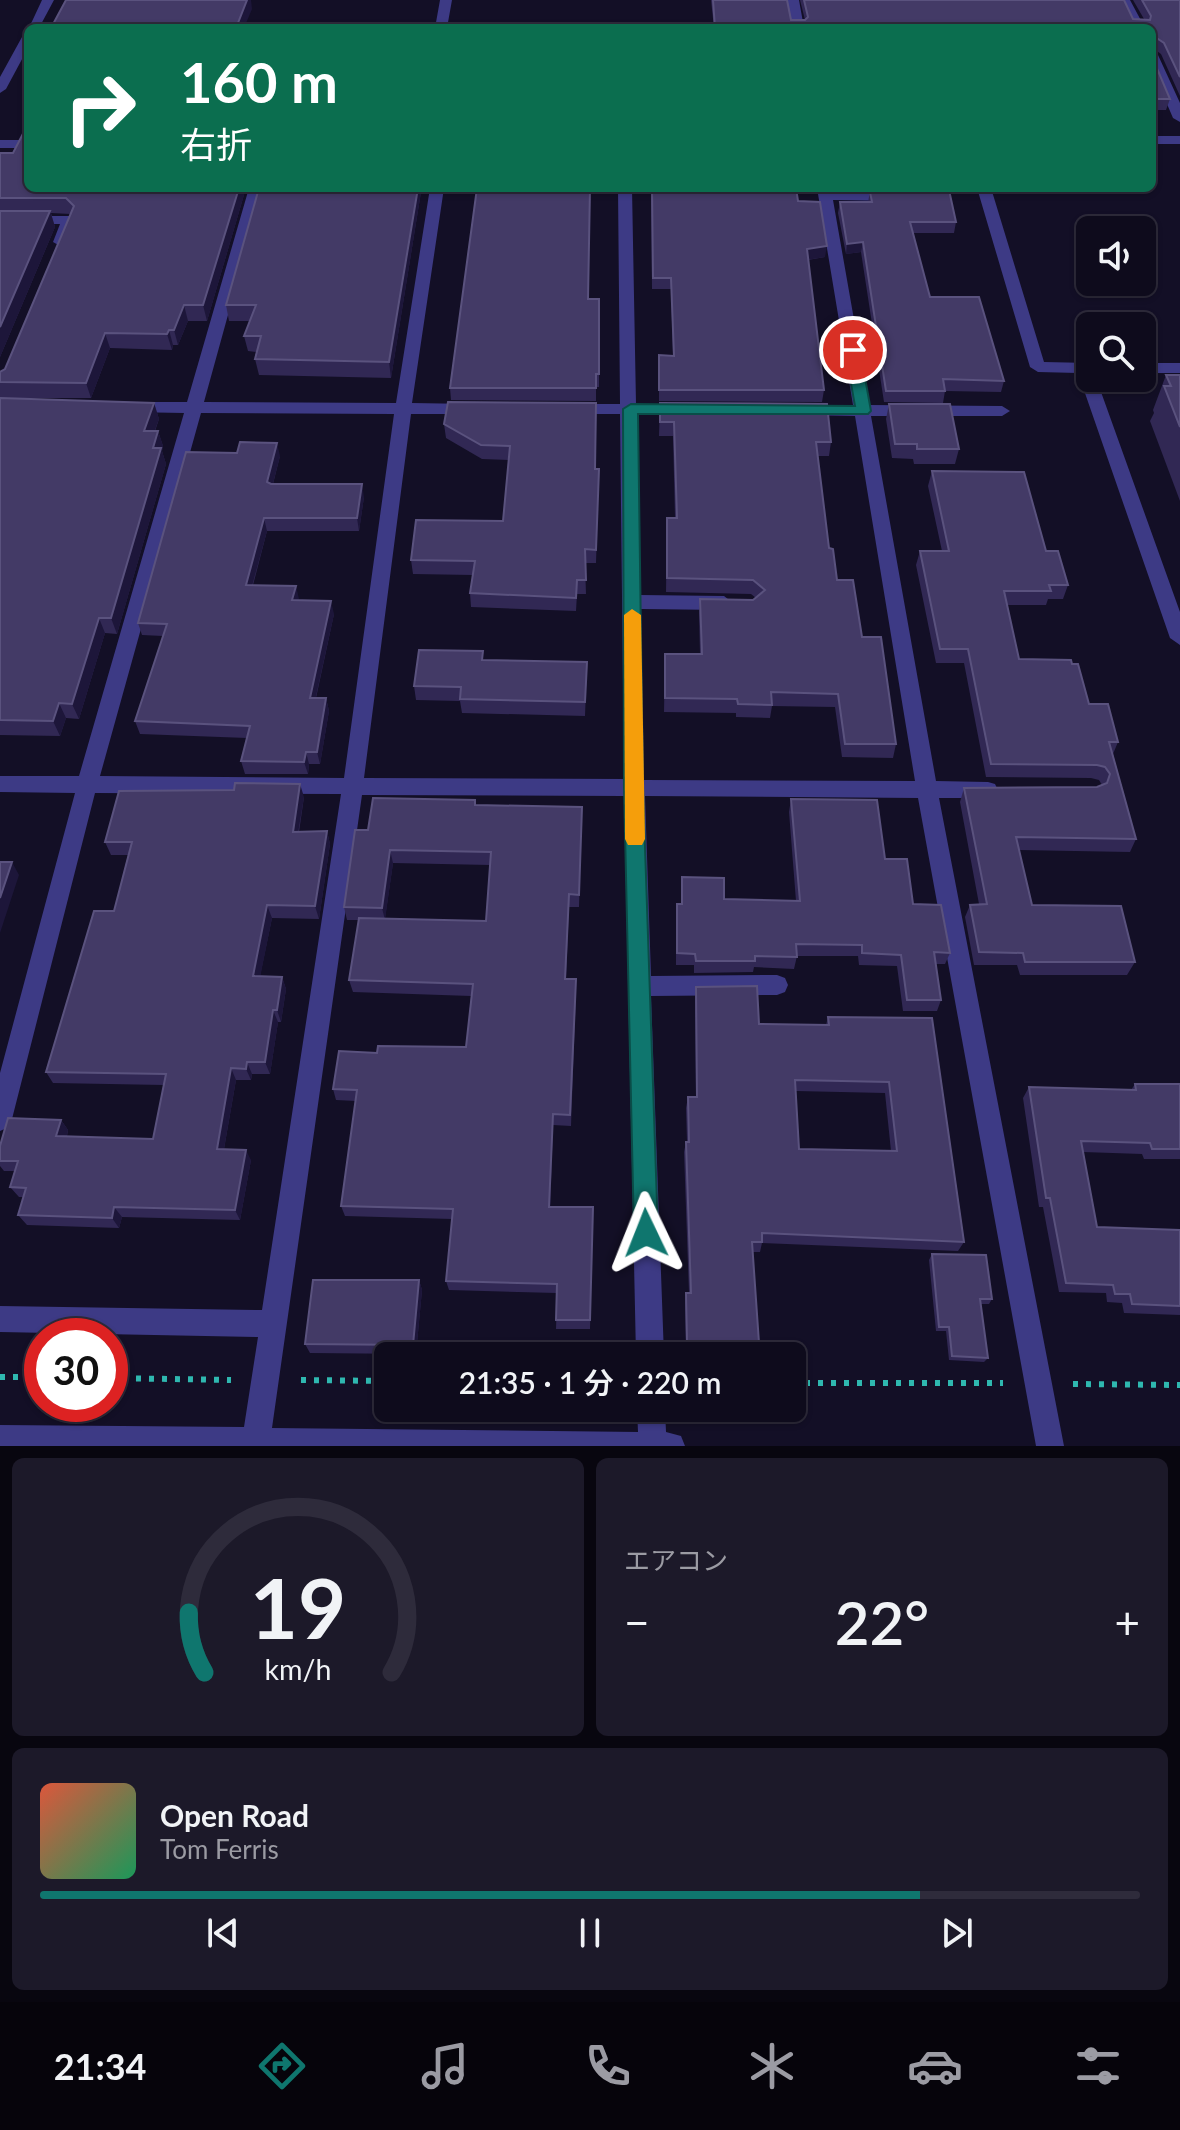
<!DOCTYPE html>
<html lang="ja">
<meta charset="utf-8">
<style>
body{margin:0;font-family:Lato,"Noto Sans JP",sans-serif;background:#1c1929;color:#f1f3f6;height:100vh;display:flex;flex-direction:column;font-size:30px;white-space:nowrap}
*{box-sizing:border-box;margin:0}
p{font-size:26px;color:#9b9ba3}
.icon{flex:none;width:44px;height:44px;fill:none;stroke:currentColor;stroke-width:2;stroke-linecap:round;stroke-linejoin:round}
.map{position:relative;height:1446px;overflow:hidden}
.sheet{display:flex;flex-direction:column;gap:12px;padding:12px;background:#08060f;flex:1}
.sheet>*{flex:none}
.banner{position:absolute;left:24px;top:24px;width:1132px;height:168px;border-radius:12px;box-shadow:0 2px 6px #0004,0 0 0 2px #2e2b3b;background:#0b6e4f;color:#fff;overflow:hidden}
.fabs{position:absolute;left:1076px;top:216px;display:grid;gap:16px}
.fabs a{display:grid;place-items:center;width:80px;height:80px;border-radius:12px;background:#0e0b1c;box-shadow:0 2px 6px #0004,0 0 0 2px #2e2b3b;font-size:40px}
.speed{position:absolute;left:24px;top:1318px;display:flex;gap:16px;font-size:40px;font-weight:700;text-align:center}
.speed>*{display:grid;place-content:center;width:104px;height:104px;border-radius:50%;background:#0e0b1c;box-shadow:0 2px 6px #0004,0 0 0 2px #2e2b3b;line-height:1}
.speed .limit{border:12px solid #d22;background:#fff;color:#111}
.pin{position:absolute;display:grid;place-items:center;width:68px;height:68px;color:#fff;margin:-34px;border:4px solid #fff;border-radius:50%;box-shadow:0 2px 8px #0007}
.me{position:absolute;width:88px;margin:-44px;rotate:358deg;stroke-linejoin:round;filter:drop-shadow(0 0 6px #0008)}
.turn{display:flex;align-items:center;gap:28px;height:168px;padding:0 24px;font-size:36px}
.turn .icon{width:104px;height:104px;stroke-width:2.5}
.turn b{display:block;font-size:56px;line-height:68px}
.big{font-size:60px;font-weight:600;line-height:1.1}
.sheet .card{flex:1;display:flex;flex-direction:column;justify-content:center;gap:12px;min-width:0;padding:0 28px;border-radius:12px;background:#1c1929}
.sheet .dial{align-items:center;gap:0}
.dial svg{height:208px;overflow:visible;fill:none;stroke:#2e2b3b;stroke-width:7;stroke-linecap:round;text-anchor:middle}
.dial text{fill:#f1f3f6;stroke:none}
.song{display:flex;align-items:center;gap:24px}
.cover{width:96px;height:96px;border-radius:12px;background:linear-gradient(135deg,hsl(10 70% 55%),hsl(150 70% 35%))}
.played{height:8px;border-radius:4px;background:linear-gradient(90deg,#0f766e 80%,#2e2b3b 80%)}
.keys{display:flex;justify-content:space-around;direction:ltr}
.heat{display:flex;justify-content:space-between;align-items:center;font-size:44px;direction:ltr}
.sheet .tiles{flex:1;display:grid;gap:12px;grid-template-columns:1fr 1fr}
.card:last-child{grid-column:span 2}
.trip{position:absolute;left:374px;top:1342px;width:432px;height:80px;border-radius:12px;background:#0e0b1c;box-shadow:0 2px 6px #0004,0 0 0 2px #2e2b3b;font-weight:600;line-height:80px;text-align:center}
.tab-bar{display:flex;height:128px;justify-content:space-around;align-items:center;background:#06040b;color:#9b9ba3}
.tab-bar .icon{width:56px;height:56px}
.tab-bar .on{color:#0f766e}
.tab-bar b{font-size:36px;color:#f1f3f6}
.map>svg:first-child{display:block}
</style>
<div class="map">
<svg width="1180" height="1446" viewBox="0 0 1180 1446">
<rect width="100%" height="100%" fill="#130f26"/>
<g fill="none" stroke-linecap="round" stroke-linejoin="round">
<path stroke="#2fb8b0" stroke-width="6" stroke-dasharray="5 8" stroke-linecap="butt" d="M0 1377H42
M110 1378 231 1380
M301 1380 388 1381
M792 1383H1003
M1073 1384 1180 1385"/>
<path fill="#3d3a85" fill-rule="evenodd" d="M42 0H54L39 28 28 30Z
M440 0H452L447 28H435Z
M787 0H799L804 28H792Z
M1118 0H1130L1145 28H1133Z
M28 33V48L6 89 0 93V77L22 37Z
M1152 51 1158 55 1180 103V122L1173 118 1152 69Z
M1152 136H1180V144H1152Z
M0 140H28V148H0Z
M249 188H263L204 402 396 403 430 188H444L412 403 472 404 480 409 472 414H411L364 778 624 779 620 414H568L560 409 568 404H620L618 188H632L636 404H684L692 409 684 414H637L640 595 724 596 733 603 724 610 641 609 644 780 915 781 855 416 800 415 792 410 800 405H853L817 188H831L832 192 894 193 901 197 894 201 833 200 869 405 1002 406 1010 411 1002 416H871L936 781 988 782 995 784 998 790 995 796 988 798H939L1064 1446H1036L918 798 645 796 651 976 777 975 785 978 788 985 785 992 777 995 651 996 664 1356H636L624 796 362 795 272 1428 638 1432 637 1408H665L666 1432 681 1436 685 1446H0V1425L244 1427 258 1337 0 1332V1306L262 1310 341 794 95 793 12 1119 9 1127 0 1131V1073L75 793 0 792V776H79L184 413 128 412 120 407 128 402H187ZM201 413 394 414 344 778 100 776Z
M977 188H991L1044 362 1090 363V378H1096L1180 612V645L1170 638 1078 373 1038 372 1030 367Z
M0 216H69L76 220 67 242 60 246 53 242 60 224H0Z
M1142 363H1180V373H1142Z"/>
</g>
<path fill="#312854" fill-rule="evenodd" d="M711 0H787L791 20H805L800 0H1124L1133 19H1144L1133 0H1180V96L1161 54 1154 49 1153 59 1170 99 1166 110H1152V28H714Z
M0 153 28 188H246L207 321H188L178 345H173L172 350 110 348 91 398H0V372L5 369 71 214 51 213 55 227 0 357Z
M259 188H421V192L391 378 259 375 255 359 257 352 248 351 244 336 250 321H229L226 305Z
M651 188 798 201 825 257 808 260 824 390 822 402 659 401V367L673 356 671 289H652Z
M865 188H954H945L944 192 865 189Z
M870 192 956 222 954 233H912L930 297 1004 381 1001 392 945 391 943 403 884 402 861 252 846 254 838 213 840 202H868Z
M588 299H599V387H596V401L451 400 450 388Z
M1166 375H1180V501L1150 421 1154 413 1153 410Z
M0 398 154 403 159 419 155 431H158L163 446 162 451 166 464 117 634 105 633 79 719 66 718 60 736 0 735Z
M660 403 831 442 829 456H818L829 548 837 580 862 637 896 744 893 758 842 757 835 707 772 706 770 718 736 717V713L664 712 665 654H700L699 613 700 599 753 600 756 598 751 594 666 592 667 518H675L673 436H659Z
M889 404 959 449 955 464H914L913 459 892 458 886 419Z
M444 424 595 469H599L596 563H585L586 594H577L576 611 471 607 470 593 473 575 413 574 411 560 503 521 509 460 482 459 446 438Z
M280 456 273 484 364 497 359 531H267L253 585 296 586 298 600 334 614 316 698H326L329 711 320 764H309L308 774H245L241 761 247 738 140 734 135 721 163 636 142 635 138 623Z
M932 471 1046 551 1068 585 1063 599H1048L1046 605H1007L1019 659 1089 704 1118 742 1113 754 1136 839 1130 852 1019 850 1032 905 1135 962 1127 975H1020L1017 965H974L965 917 970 905 979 904 960 802 964 788 1097 787 1102 785 1099 780 1091 778 986 777 964 663H936L916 565 920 551H942L928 486Z
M483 651V660L587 662 585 716 462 713 460 701 416 700 414 686Z
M304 797 299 832 327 831 330 844 319 919 272 918 260 976 282 977 286 989 281 1022H278L270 1074H252L251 1080H236L224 1149 251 1160 240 1220 122 1217 119 1228 27 1225 18 1215 23 1197H19L10 1187 15 1171H4L0 1166V1146L61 1120 68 1130 67 1136 153 1139 164 1085 53 1083 46 1072 114 911 128 855H111L105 842Z
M791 799 885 859 913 904 950 953 945 964H936L941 1000 937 1011H903L897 966 859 965 858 956H797L794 969 754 967 753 972 694 973V965H676V916L677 904H681L682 877 724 899 796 901 789 812Z
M476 805 582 807 579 907H569L566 979 576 991 571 1126 553 1125 550 1207H593L590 1329H556L557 1293 449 1290 446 1281 452 1219 345 1216 341 1206 356 1101 336 1100 333 1089 377 1053 466 1047 471 996 353 992 349 980 359 920H347L344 907 368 830ZM393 863 490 865 486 921 385 918Z
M696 987 759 1024 826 1025 828 1017 932 1018 964 1242 958 1251 762 1243 760 1252H752L759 1343 756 1351 686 1350 685 1302 686 1293H689L684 1152 686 1142H687L686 1108 688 1097H696L695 999ZM796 1091 885 1093 891 1151 799 1149Z
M1135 1084H1180V1159H1144L1142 1154 1083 1152 1097 1227 1180 1230V1315L1124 1313 1122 1303 1107 1302 1106 1293 1059 1292 1043 1207H1039L1023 1098 1029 1087 1131 1090Z
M932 1254 992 1299 989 1304H981L988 1358 984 1362 949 1360 946 1331H936L929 1260Z
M419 1280 422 1290 416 1354 310 1353 305 1344Z"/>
<path fill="#1d163a" d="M247 0H251L252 9 244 28H236Z
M239 188H246L207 321 203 305Z
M418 188H421V192L391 378 389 362Z
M50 211 55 227 0 357V327Z
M863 242 861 252 846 254 847 244Z
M827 246 825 257 806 260 807 249Z
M184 305 188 321 178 345 174 330Z
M169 330 173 345 172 350 167 334Z
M105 333 110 348 91 398 86 383Z
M154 403 159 419 149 446 144 431Z
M158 431 163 446 162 451 166 464 117 634 111 618Z
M277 443 280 456 270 495 267 482Z
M362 484 364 497 359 531 357 518Z
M264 518 267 531 249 597 246 585Z
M296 586 299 599 295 613 292 600Z
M331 601 334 614 313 710 310 698Z
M99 618 105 633 79 719 72 704Z
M326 698 329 711 320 764 317 752Z
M59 703 66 718 60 736 53 721Z
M306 752 309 764 308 774 304 762Z
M300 784 304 797 296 845 293 832Z
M327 831 330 844 319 919 315 906Z
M390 850 393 863 385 920 382 908Z
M12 862 19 875 0 933V898Z
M267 905 272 918 258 988 253 976Z
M282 977 286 989 281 1022 277 1010Z
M273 1010 278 1022 270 1074 265 1062Z
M247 1062 252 1074 251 1080 246 1069Z
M231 1068 236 1080 222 1160 217 1149Z
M553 1114V1125L550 1217 549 1207Z
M61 1120 68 1130 64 1147 56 1136Z
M246 1150 251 1160 240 1220 235 1210Z
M114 1207 122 1217 119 1228 112 1218Z
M419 1280 422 1290 416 1354 413 1345Z"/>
<path fill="#433a66" stroke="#5a527e" stroke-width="2" fill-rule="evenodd" d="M66 0H247L236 28H51Z
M713 0H787L791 20H805L808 17 804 0H1124L1133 19 1150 20 1151 16 1142 0H1180V77L1164 43 1155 37 1153 59 1170 99H1152V28H715Z
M28 124V188H239L203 305H184L174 330H169L167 334 105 333 86 383 0 382V372L5 369 74 206 66 198H0V153H13Z
M259 188H418L389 362 255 359 261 336H244L256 305H226Z
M477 188H590L588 299H599V374H596V388H450Z
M652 188H796L798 201 820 202 827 246 807 249 824 390H659V355L674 356 671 278H653Z
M949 190 956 222H910L930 297H979L1004 381 943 379 945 391H886L863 242 847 244 840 202H872L870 192 942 193Z
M0 211H50L0 327Z
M1166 375H1180V427L1164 386H1171Z
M0 398 154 403 144 431H158L153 448H161L111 618H99L72 704 59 703 53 721 0 720Z
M448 402 596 403 595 469H599L596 550 585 549 586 580H577L576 598 470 593 475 561 411 560 416 520 503 521 510 446 481 445 444 424Z
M660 403 827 404 831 442H816L829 548 833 549 837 580H853L862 637H881L896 744H845L838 694 771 692 772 705 738 704 737 699 665 698V654H702L700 599 753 600 765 590 753 580 667 578V518H677L674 422H660Z
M889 404H950L959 449H917V444H895Z
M240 442 277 443 267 482 271 484H362L357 518H264L246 585 296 586 292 600 331 601 310 698H326L317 752H306L304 762 241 761 250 726 135 721 167 624 138 623 186 452 237 453Z
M932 471 1024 472 1046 551H1058L1068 585H1049L1051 591H1004L1019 659 1071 660 1072 664H1078L1089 704H1108L1118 742H1109L1136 839 1016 837 1032 905 1121 906 1135 962H1025L1023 953 979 952 970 905 987 904 964 788 1097 787 1107 783 1110 774 1105 767 1097 765 991 764 968 649H940L920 551H949Z
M419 650 483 651 482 660 587 662 585 702 460 699 461 687 414 686Z
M235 783 300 784 293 832 327 831 315 906 267 905 253 976 282 977 277 1010H273L265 1062H247L246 1069 231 1068 217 1149 246 1150 235 1210 114 1207 112 1218 18 1215 26 1188 10 1187 18 1161H0V1146L8 1118 61 1120 56 1136 153 1139 166 1074 46 1072 94 911H114L132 842H105L119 791 234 790Z
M373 798 475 800V805L582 807 579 895 569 894 565 979H576L570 1115 553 1114 549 1207H593L590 1320H556L557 1284 446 1281 453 1209 341 1206 357 1090 333 1089 339 1051 377 1053 378 1046 466 1047 473 984 349 980 359 918 486 921 491 852 390 850 382 908 344 907 355 830H368Z
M791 799 877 800 885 859H907L913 904 941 905 950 953 934 952 941 1000H907L901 955 862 953V945L796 944 797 957 755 956V961H696L695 954 677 953V904H682V877L724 878V899L800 901Z
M0 862H12L0 898Z
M757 986 759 1024 829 1025 828 1017 932 1018 964 1242 762 1233V1242H752L759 1343 687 1342 686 1293H691L686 1142H689L688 1097H697L696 987ZM795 1080 889 1082 897 1151 799 1149Z
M1135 1084H1180V1149H1152L1150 1143 1081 1141 1097 1227 1180 1230V1306L1132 1304 1130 1294H1115L1113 1285 1066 1283 1050 1198H1046L1029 1087 1136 1090Z
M932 1254 986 1255 992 1299H980L988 1358 952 1356 949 1327H939Z
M313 1280H419L413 1345 305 1344Z"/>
<path fill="#0f766e" stroke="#0a4d48" stroke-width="2" d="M853 345 860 350 871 411 868 414H638L643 787 658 1233 654 1241 646 1244 638 1241 634 1233 624 787 623 409 631 404 855 406 845 350Z"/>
<path fill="#f59e0b" d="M632 609 641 615 645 839 642 845H628L625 839 624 615Z"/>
</svg>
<div class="fabs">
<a><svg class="icon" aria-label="sound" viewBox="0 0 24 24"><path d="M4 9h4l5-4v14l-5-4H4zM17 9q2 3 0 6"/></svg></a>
<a><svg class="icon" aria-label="search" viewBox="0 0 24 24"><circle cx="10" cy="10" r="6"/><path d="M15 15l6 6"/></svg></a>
</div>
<div class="speed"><div class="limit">30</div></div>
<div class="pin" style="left:853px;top:350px;background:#d93025"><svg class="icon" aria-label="arrive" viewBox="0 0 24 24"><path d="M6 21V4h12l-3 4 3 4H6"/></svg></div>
<svg class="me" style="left:646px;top:1233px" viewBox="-20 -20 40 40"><path d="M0-17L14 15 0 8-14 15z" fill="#0f766e" stroke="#fff" stroke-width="4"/></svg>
<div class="trip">21:35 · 1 分 · 220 m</div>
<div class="banner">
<div class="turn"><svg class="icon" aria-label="right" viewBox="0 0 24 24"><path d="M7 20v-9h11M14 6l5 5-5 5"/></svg><div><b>160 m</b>右折</div></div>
</div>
</div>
<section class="sheet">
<div class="tiles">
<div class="card dial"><svg viewBox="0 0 100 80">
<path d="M14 69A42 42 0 1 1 86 69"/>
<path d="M14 69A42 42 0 0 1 8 46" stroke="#0f766e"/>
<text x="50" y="56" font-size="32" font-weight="700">19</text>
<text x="50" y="72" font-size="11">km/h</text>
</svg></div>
<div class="card"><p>エアコン</p>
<div class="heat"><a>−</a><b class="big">22°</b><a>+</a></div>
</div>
<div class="card">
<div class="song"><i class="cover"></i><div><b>Open Road</b><p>Tom Ferris</p></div></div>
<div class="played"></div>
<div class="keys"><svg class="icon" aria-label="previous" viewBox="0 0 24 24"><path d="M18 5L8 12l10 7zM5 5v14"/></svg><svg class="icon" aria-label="pause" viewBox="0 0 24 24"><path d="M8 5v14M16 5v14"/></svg><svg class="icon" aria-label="next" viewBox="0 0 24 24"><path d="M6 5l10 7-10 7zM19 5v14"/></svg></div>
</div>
</div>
</section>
<nav class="tab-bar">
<b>21:34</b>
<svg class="icon on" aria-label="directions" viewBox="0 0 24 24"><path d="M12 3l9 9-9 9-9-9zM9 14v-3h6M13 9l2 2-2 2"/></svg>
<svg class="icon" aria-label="music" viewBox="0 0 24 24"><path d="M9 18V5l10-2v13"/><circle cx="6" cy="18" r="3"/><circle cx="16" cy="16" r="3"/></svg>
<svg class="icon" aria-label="phone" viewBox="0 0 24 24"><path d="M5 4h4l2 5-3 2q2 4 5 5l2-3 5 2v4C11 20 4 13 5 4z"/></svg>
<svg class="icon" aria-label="climate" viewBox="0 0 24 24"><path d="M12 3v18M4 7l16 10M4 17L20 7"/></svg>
<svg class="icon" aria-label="car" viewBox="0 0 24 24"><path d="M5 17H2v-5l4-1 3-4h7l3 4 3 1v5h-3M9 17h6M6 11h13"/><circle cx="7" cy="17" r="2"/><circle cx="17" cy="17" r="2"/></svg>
<svg class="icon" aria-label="filters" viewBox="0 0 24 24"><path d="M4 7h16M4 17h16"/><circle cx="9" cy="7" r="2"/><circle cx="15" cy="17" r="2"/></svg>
</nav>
